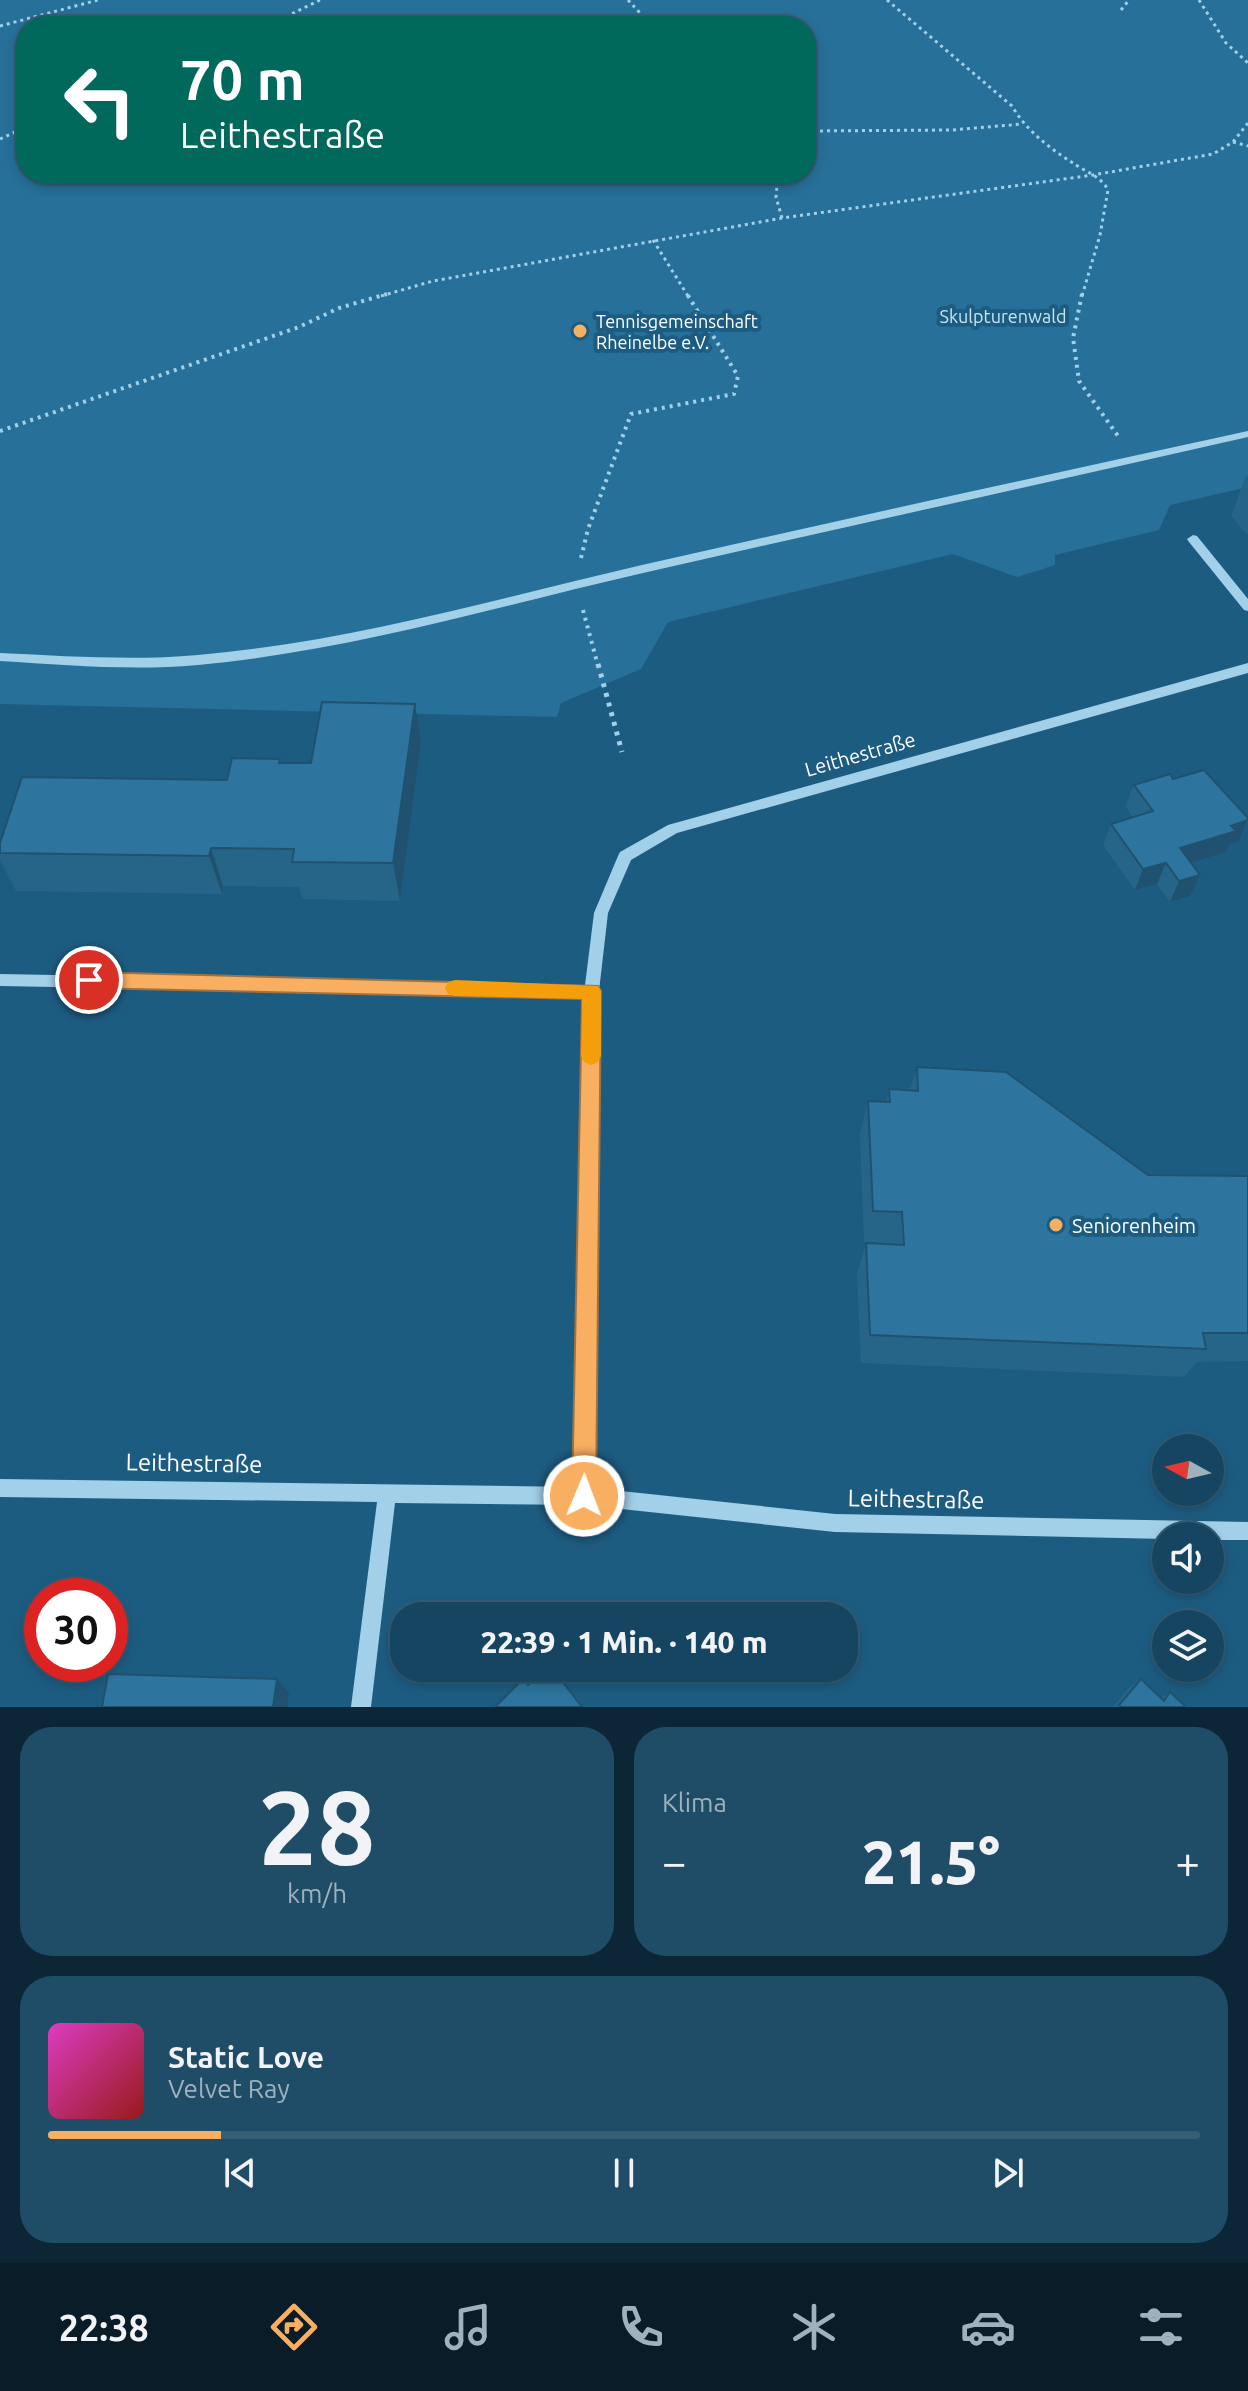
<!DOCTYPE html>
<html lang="de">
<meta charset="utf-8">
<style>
body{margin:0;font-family:Ubuntu,sans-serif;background:#1f4c67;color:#f1f3f6;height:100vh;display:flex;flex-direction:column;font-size:30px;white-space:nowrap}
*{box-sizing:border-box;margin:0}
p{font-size:26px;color:#9eb1bd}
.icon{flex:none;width:44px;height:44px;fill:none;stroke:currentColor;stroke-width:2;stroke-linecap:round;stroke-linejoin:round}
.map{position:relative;height:1707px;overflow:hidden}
.side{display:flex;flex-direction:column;gap:20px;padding:20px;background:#0c2635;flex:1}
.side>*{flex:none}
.hud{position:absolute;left:16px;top:16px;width:800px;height:168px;border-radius:32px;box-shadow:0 4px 12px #0003,0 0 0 2px #355d76;background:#00695c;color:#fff;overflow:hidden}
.needle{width:52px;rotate:278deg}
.buttons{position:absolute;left:1152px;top:1434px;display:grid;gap:16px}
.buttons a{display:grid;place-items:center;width:72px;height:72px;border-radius:50%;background:#164561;box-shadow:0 4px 12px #0003,0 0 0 2px #355d76;font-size:40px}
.speed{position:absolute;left:24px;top:1578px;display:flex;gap:16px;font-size:40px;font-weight:700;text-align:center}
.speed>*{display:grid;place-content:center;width:104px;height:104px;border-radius:50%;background:#164561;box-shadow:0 4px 12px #0003,0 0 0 2px #355d76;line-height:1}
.speed .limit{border:12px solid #d22;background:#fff;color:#111}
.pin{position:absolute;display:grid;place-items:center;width:68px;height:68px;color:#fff;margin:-34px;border:4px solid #fff;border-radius:50%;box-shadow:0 2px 8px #0007}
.me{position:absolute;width:88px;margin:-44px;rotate:1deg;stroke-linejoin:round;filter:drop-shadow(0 0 6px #0008)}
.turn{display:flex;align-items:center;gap:28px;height:168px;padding:0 32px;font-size:36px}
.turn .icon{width:104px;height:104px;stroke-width:2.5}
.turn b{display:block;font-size:56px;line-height:68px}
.big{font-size:60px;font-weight:800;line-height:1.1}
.side .card{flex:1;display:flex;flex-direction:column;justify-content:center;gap:12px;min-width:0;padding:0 28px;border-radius:32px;background:#1f4c67}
.side .dial{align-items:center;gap:0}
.dial b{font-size:104px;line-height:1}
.song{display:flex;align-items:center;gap:24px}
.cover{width:96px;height:96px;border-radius:12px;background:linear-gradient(135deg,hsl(310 70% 55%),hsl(0 70% 35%))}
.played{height:8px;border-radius:4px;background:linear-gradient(90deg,#f8af61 15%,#355d76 15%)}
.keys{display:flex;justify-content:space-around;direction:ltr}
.heat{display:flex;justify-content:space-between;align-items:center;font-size:44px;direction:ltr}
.side .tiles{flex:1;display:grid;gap:20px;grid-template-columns:1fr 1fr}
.card:last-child{grid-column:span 2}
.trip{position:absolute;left:390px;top:1602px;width:468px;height:80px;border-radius:32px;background:#164561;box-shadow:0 4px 12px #0003,0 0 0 2px #355d76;font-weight:800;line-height:80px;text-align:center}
.tab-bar{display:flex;height:128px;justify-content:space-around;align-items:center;background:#091c27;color:#9eb1bd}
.tab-bar .icon{width:56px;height:56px}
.tab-bar .current{color:#f8af61}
.tab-bar b{font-size:36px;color:#f1f3f6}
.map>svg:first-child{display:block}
</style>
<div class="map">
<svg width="1248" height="1707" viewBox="0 0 1248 1707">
<rect width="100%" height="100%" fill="#1d5c81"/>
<path fill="#277099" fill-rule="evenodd" d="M0 0H1248V487L1170 505 1159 530 1055 555V565L1017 577 953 554 668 622 641 669 561 703 557 717 0 704ZM26 26H806V174H26Z"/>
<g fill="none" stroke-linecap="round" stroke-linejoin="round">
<path stroke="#a2d0e9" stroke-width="3" stroke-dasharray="3 4" stroke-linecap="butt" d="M628 0 640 13 641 26
M887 0 1012 106C1026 130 1049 148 1073 163 1084 171 1102 177 1108 190L1100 235 1082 296
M1199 0 1226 43 1248 63
M1121 10 1129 0
M0 26 98 0
M267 26 320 0
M806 131 952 130 1022 124
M0 139 26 127
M1233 142 1248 146
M778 174 776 197 782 218
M653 240 688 296
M381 296 433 281 782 218 1093 175 1213 154 1233 142 1248 123"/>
<path stroke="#a2d0e9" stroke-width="4" stroke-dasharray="3 5" stroke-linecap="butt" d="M1082 294 1073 338 1079 381 1118 436
M0 431 299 327 339 308 387 294
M581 558 588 529 631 414 734 394 738 376 687 294
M583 610 598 666"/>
<path stroke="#a2d0e9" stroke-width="5" stroke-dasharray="4 6" stroke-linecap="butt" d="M598 664 622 752"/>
<path fill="#a2d0e9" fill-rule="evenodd" d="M1248 431V437C1046 483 844 527 643 573 495 607 349 651 198 665 132 671 66 665 0 661V653C66 656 132 661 198 655 349 642 495 599 642 565 844 519 1046 475 1248 431Z
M1193 535 1197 536 1248 599V611L1244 610 1189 542 1187 539Z
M1248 663V673L677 833 631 860 608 913 599 991 593 1488 835 1514 1248 1522V1540H1210V1536H1166V1539L835 1532 584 1505 395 1503 371 1707H351L377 1502 0 1497V1479L575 1487 584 997 0 986V974L585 985 594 913 618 856 620 852 668 825Z"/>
</g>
<path fill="#276588" d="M1248 475V534H1247L1231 516 1246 476Z
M421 743 400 901 303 899 299 887 223 886 222 894 16 891 0 860V843L227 780 280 759 281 763H311Z
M1173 779 1248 818V822L1239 841 1230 844 1226 852 1191 863 1190 896 1170 902 1157 884 1135 890 1103 845 1111 824 1133 817 1125 806 1134 785Z
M917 1067 1148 1175 1248 1176V1361L1197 1362 1184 1377 861 1363 857 1274 866 1243 892 1244 864 1242 860 1134 868 1101 886 1102 889 1089 910 1090Z
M1141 1679 1161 1698 1170 1692 1186 1707H1113L1129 1688Z"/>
<path fill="#20526f" d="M415 704 421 743 400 901 393 863Z
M1248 820 1239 841 1230 844 1226 852 1171 869 1180 848 1231 826Z
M211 848 223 886 222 894 209 856Z
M1166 863 1157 884 1135 890 1143 869Z
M1200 875 1190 896 1170 902 1179 881Z
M277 1679 289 1693 287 1707H273Z"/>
<path fill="#2d759e" stroke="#20526f" stroke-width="2" d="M322 702 415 704 393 863 292 862 294 849 211 848 209 856 0 853V843L22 777 227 780 232 758 280 759 279 763H311Z
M1204 770 1248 818V820L1231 826 1236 831 1180 848 1200 875 1179 881 1166 863 1143 869 1111 824 1153 811 1134 785 1170 774 1173 779Z
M917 1067 1006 1072 1148 1175 1248 1176V1333H1203L1206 1349 870 1335 866 1243 904 1245 902 1212 873 1211 868 1101 890 1102 889 1089 918 1091Z
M544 1668H552L582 1707H495L524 1678 528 1685Z
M108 1674 277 1679 273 1707H102Z
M1141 1679 1164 1701 1170 1692 1186 1707H1121L1119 1705Z"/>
<path fill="#f8af61" stroke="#a1723f" stroke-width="2" d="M89 972 598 986 601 991 596 1496 593 1504 584 1508 576 1504 572 1496 582 999 89 988 82 986 80 980 82 974Z"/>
<path fill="#f59e0b" d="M455 980 598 986 601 991V1056L598 1062 591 1065 584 1062 581 1056 582 999 455 996 448 994 445 988 448 982Z"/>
<g fill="#f8af61" stroke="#1d5c81" stroke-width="3">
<circle cx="580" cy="331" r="8"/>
<circle cx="1056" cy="1225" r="8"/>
</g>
<g text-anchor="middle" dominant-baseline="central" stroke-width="8" stroke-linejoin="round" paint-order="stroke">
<g font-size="18" fill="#c6e6f7" stroke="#1d5c81">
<text x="1003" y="316">Skulpturenwald</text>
</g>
<g font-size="18" fill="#fff" stroke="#1d5c81" text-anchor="start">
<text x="596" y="321">Tennisgemeinschaft<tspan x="596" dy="21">Rheinelbe e.V.</tspan></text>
</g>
<g font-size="20" fill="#fff" stroke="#1d5c81">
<text transform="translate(860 754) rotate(-16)">Leithestraße</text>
</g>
<g font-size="20" fill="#fff" stroke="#1d5c81" text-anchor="start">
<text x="1072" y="1225">Seniorenheim</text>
</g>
<g font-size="24" fill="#fff" stroke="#1d5c81">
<text transform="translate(194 1463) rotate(1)">Leithestraße</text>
<text transform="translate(916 1499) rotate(1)">Leithestraße</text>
</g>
</g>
</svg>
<div class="buttons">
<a><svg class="needle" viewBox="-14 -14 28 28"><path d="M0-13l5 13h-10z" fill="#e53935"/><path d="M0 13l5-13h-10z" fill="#9eb1bd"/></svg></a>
<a><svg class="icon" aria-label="sound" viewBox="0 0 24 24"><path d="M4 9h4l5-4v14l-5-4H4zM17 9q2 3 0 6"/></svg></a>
<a><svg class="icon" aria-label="layers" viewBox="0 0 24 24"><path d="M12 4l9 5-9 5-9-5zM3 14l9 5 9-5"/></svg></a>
</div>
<div class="speed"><div class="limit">30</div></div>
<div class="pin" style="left:89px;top:980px;background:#d93025"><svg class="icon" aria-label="arrive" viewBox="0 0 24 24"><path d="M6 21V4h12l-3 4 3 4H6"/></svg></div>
<svg class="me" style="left:584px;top:1496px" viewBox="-20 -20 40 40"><circle r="17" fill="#f8af61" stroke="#fff" stroke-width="3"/><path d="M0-11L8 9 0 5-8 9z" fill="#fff"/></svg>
<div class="trip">22:39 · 1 Min. · 140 m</div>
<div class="hud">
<div class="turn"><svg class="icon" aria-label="left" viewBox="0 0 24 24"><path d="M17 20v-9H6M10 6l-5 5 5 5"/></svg><div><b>70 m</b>Leithestraße</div></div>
</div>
</div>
<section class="side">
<div class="tiles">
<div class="card dial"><b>28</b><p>km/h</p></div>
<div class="card"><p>Klima</p>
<div class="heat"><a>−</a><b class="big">21.5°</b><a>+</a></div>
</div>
<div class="card">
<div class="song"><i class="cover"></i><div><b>Static Love</b><p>Velvet Ray</p></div></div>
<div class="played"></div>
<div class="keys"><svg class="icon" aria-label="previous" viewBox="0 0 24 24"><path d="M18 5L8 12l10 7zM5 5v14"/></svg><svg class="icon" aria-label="pause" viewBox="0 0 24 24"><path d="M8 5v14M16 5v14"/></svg><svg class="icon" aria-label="next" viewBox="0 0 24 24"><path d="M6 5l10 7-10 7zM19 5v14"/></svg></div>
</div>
</div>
</section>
<nav class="tab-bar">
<b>22:38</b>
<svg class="icon current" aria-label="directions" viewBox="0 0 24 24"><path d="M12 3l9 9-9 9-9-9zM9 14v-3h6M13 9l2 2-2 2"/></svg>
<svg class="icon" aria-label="music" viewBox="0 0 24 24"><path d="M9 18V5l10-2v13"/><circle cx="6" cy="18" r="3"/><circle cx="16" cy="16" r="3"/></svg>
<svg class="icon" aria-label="phone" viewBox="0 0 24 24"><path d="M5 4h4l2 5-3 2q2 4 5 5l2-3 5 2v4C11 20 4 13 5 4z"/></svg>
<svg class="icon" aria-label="climate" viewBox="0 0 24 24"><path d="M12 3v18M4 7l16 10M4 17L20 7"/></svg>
<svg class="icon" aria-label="car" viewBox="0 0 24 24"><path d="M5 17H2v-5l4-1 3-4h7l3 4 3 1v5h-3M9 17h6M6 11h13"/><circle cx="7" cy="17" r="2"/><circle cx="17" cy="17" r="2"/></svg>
<svg class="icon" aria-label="filters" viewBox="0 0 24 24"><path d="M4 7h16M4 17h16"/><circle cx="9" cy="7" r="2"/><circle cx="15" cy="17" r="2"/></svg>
</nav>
